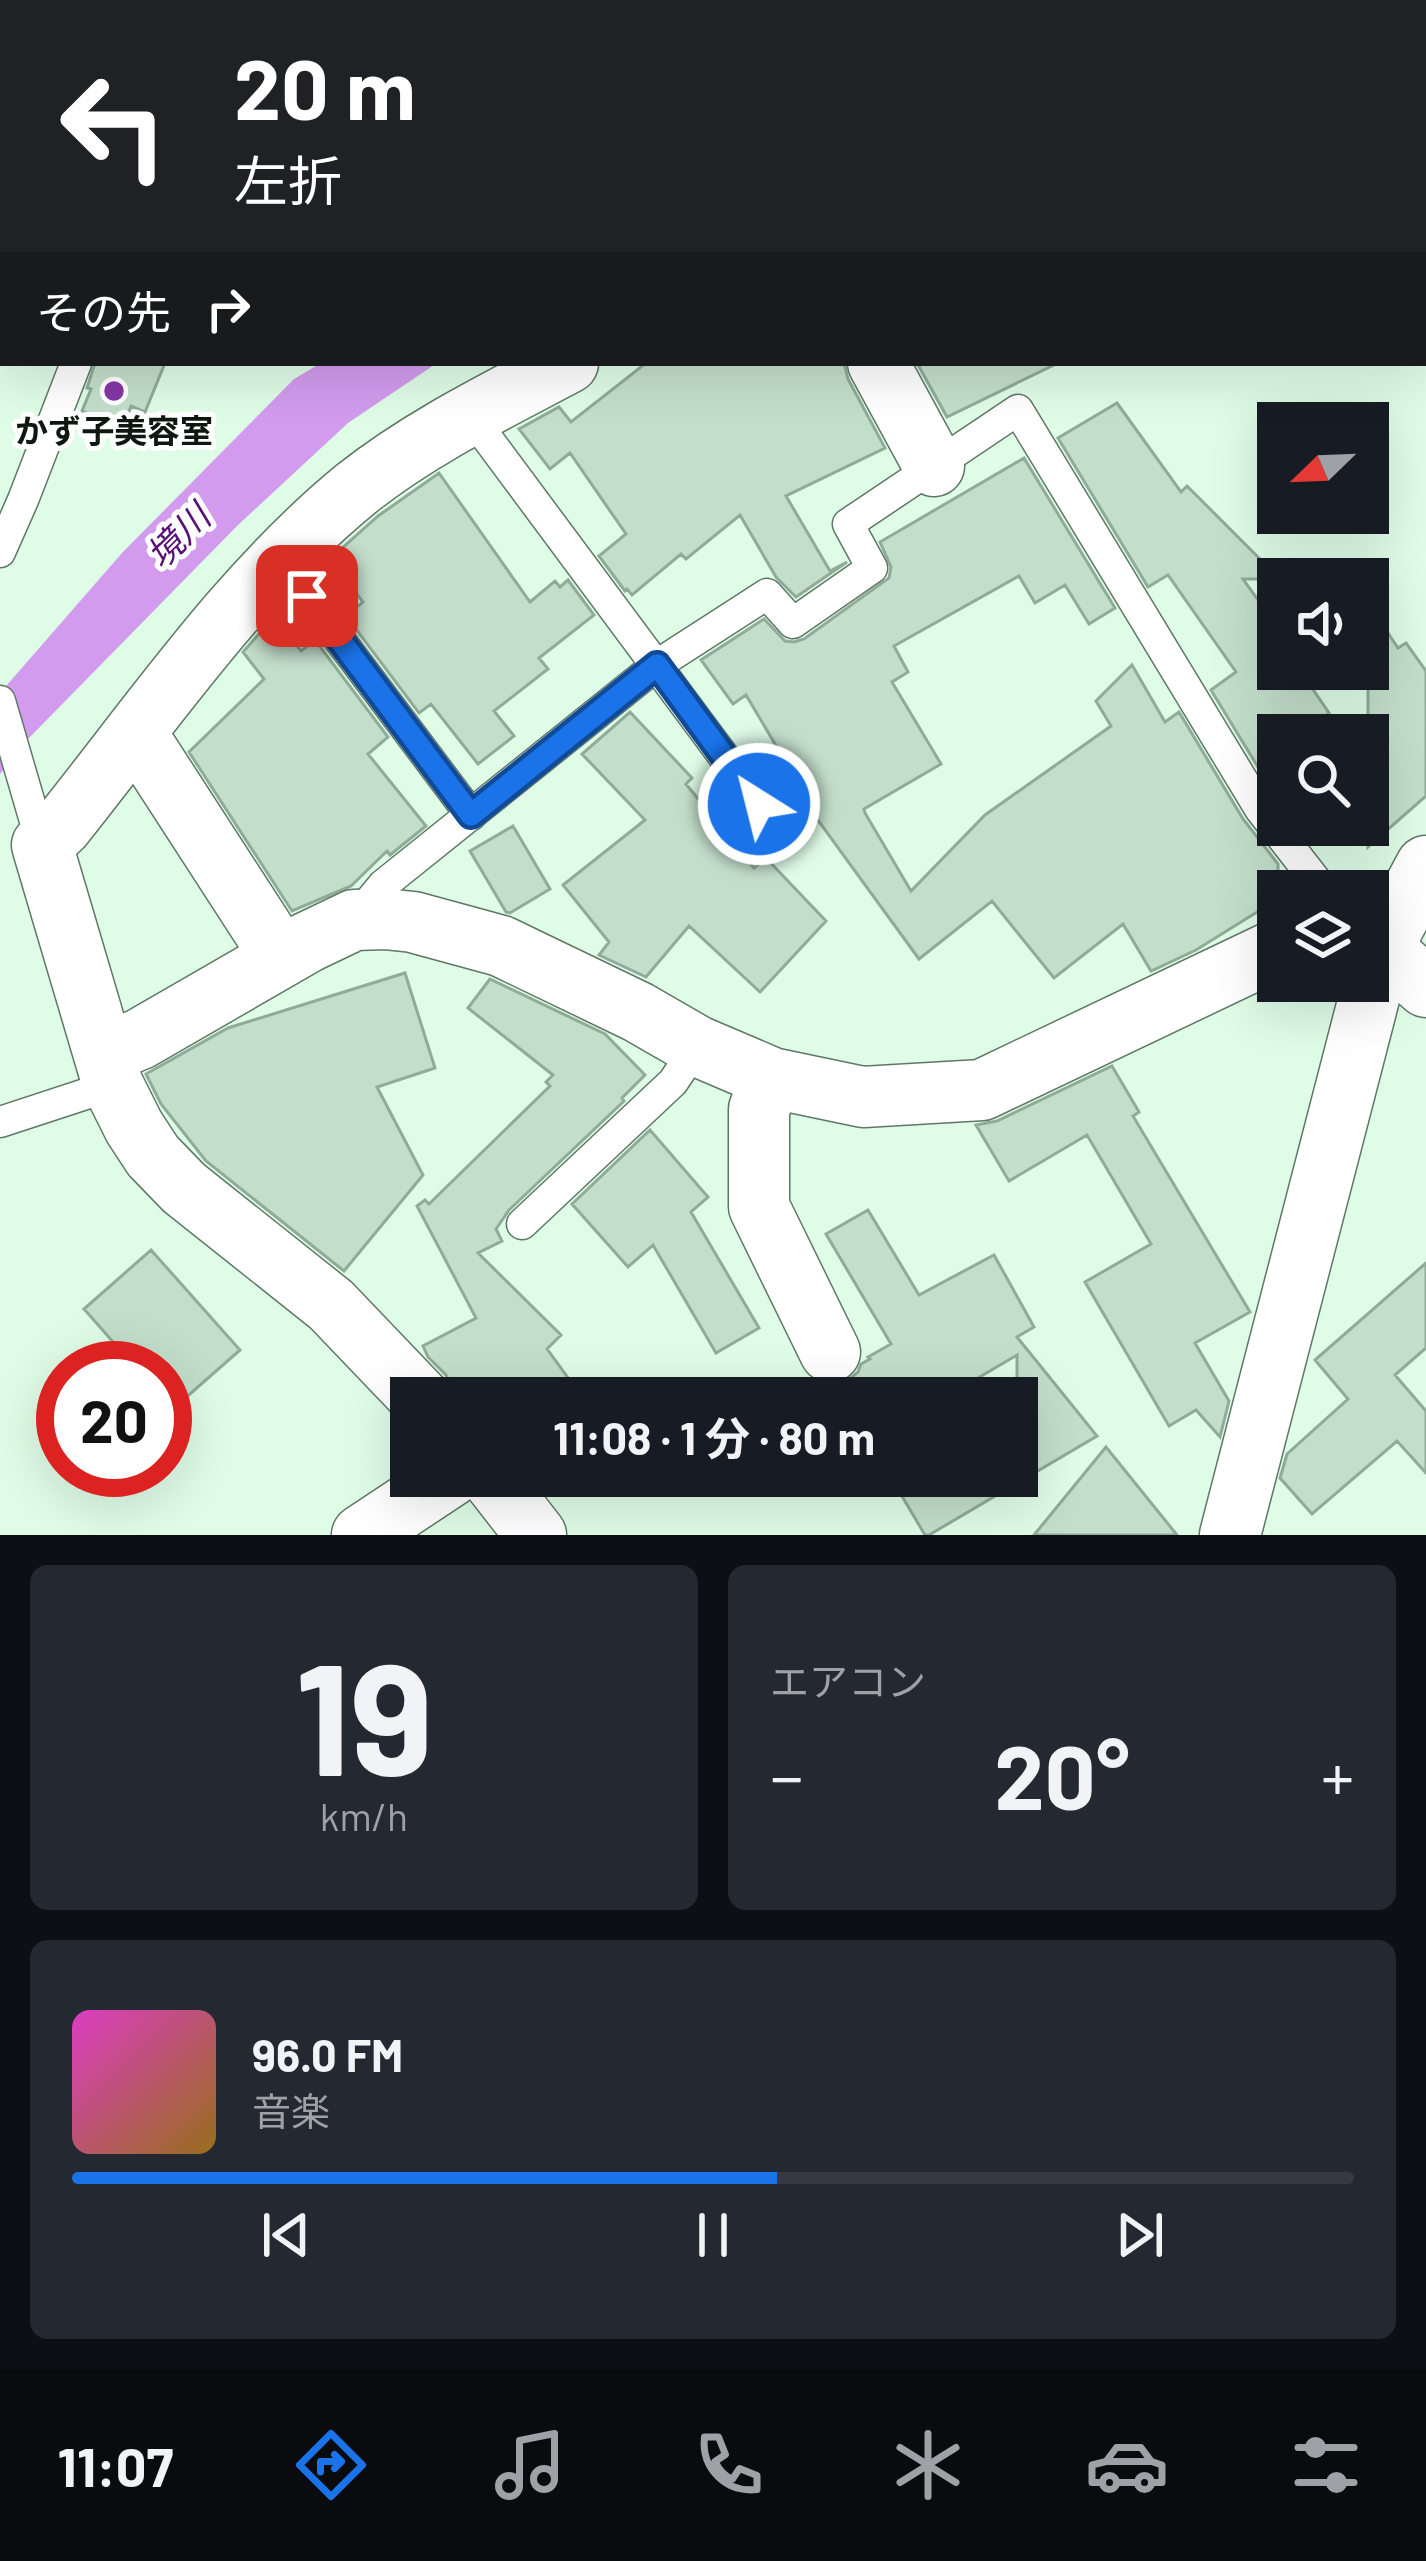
<!DOCTYPE html>
<html lang="ja">
<meta charset="utf-8">
<style>
body{margin:0;font-family:Barlow,"Noto Sans JP",sans-serif;background:#242831;color:#f1f3f6;height:100vh;display:flex;flex-direction:column;font-size:45px;white-space:nowrap}
*{box-sizing:border-box;margin:0}
p{font-size:39px;color:#9ea1a6}
.icon{flex:none;width:66px;height:66px;fill:none;stroke:currentColor;stroke-width:2;stroke-linecap:round;stroke-linejoin:round}
.map{position:relative;height:1535px;overflow:hidden}
.panel{display:flex;flex-direction:column;gap:30px;padding:30px;background:#0d0f14;flex:1}
.panel>*{flex:none}
.hud{position:absolute;left:0px;top:0px;width:1428px;height:366px;box-shadow:0 12px 48px #0002;background:#202124;color:#fff;overflow:hidden}
.needle{width:78px;rotate:247deg}
.tools{position:absolute;left:1257px;top:402px;display:grid;gap:24px}
.tools a{display:grid;place-items:center;width:132px;height:132px;border-radius:0px;background:#171b24;box-shadow:0 12px 48px #0002;font-size:60px}
.speed{position:absolute;left:36px;top:1341px;display:flex;gap:24px;font-size:60px;font-weight:700;text-align:center}
.speed>*{display:grid;place-content:center;width:156px;height:156px;border-radius:50%;background:#171b24;box-shadow:0 12px 48px #0002;line-height:1}
.speed .limit{border:18px solid #d22;background:#fff;color:#111}
.pin{position:absolute;display:grid;place-items:center;width:102px;height:102px;color:#fff;margin:-51px;border-radius:24px;box-shadow:0 6px 18px #0006}
.me{position:absolute;width:132px;margin:-66px;rotate:324deg;stroke-linejoin:round;filter:drop-shadow(0 0 9px #0008)}
.turn{display:flex;align-items:center;gap:42px;height:252px;padding:0 36px;font-size:54px}
.turn .icon{width:156px;height:156px;stroke-width:2.5}
.turn b{display:block;font-size:84px;line-height:102px}
.then{display:flex;align-items:center;height:114px;padding:0 36px;background:#0003;gap:24px;font-size:45px}
.big{font-size:90px;font-weight:700;line-height:1.1}
.panel .tile{flex:1;display:flex;flex-direction:column;justify-content:center;gap:18px;min-width:0;padding:0 42px;border-radius:18px;background:#242831}
.panel .dial{align-items:center;gap:0}
.dial b{font-size:156px;line-height:1}
.song{display:flex;align-items:center;gap:36px}
.cover{width:144px;height:144px;border-radius:18px;background:linear-gradient(135deg,hsl(310 70% 55%),hsl(40 70% 35%))}
.played{height:12px;border-radius:6px;background:linear-gradient(90deg,#1a73e8 55%,#363941 55%)}
.keys{display:flex;justify-content:space-around;direction:ltr}
.heat{display:flex;justify-content:space-between;align-items:center;font-size:66px;direction:ltr}
.panel .tiles{flex:1;display:grid;gap:30px;grid-template-columns:1fr 1fr}
.tile:last-child{grid-column:span 2}
.trip{position:absolute;left:390px;top:1377px;width:648px;height:120px;border-radius:0px;background:#171b24;box-shadow:0 12px 48px #0002;font-weight:700;line-height:120px;text-align:center}
.menu{display:flex;height:192px;justify-content:space-around;align-items:center;background:#090b0e;color:#9ea1a6}
.menu .icon{width:84px;height:84px}
.menu .current{color:#1a73e8}
.menu b{font-size:54px;color:#f1f3f6}
.map>svg:first-child{display:block}
</style>
<div class="map">
<svg width="1426" height="1535" viewBox="0 0 1426 1535">
<rect width="100%" height="100%" fill="#dffce7"/>
<path fill="#d29bee" d="M321 363H437L348 423 237 526 27 740 0 774V693L122 553 294 379Z"/>
<path fill="#c3dfcb" stroke="#90ab98" stroke-width="3" d="M95 363H165L145 412 131 406 123 428 82 411 91 389 87 388Z
M646 363H844L848 379 885 448 786 496 830 571 847 562 796 597 776 577 740 515 686 559 681 554 632 595 627 589 625 591 599 556 626 534 570 453 550 469 519 429 559 407 571 422Z
M917 363H1058L947 417Z
M1117 403 1181 492 1187 486 1280 579H1243L1278 628V669H1299L1329 713 1298 735H1278V800L1211 690 1236 672 1168 575 1148 587 1058 438Z
M1024 458 1115 608 1089 624 1065 585 1035 603 1019 576 894 646 908 672 892 682 941 764 864 809 865 813 911 891 985 815 1111 726 1096 701 1132 665 1165 722 1179 712 1243 819 1278 864V899L1196 950 1151 971 1123 924 1054 978 992 901 919 959 785 775 791 771 746 695 733 704 701 660 764 619 785 641 794 642 804 639 889 578 891 567 880 542Z
M439 473 530 602 555 581 560 587 568 580 594 615 539 658 548 669 494 711 514 736 478 764 431 704 419 713 346 616 363 602 330 559 378 516Z
M1368 603 1398 648 1406 643 1426 671V796L1368 847Z
M274 617 301 651 315 640 388 737 368 754 426 826 390 855 387 851 351 886 292 911 189 752 264 679 243 652Z
M630 712 692 778 686 784 754 868 766 858 826 921 760 992 689 926 646 977 599 955 609 942 563 885 645 820 582 754Z
M513 826 550 889 510 913 506 912 470 851Z
M405 973 435 1068 377 1087 423 1175 344 1271 206 1161 161 1104 146 1074 228 1028Z
M490 979 605 1034 645 1075 622 1098 624 1101 509 1210 496 1229 502 1241 478 1253 561 1335 547 1349 582 1397 580 1398H453V1389L446 1375 428 1357 423 1346 476 1318 417 1206 425 1200 429 1204 550 1086 546 1082 553 1075 468 1008Z
M1112 1066 1139 1112 1133 1116 1250 1312 1195 1343 1229 1401 1220 1437 1196 1410 1169 1426 1085 1282 1151 1244 1087 1135 1009 1181 976 1125 997 1121Z
M650 1130 708 1197 691 1212 759 1328 716 1353 653 1245 628 1267 572 1204Z
M868 1210 919 1295 994 1255 1034 1327 1017 1337 1097 1436 929 1535H925L890 1476H1017V1355L944 1398H804L825 1386 846 1382 858 1372 861 1364 870 1359 868 1357 891 1344 826 1234Z
M151 1250 240 1350 165 1416V1368H136L84 1309Z
M1426 1263V1348L1395 1375 1426 1411V1473L1397 1441 1312 1514 1280 1478 1287 1454 1348 1399 1315 1360Z
M1106 1447 1177 1535H1034Z"/>
<g fill="none" stroke-linecap="round" stroke-linejoin="round">
<defs>
<path id="lane" d="M470 415 785 839
M0 552 23 500 76 363
M279 559 471 815
M0 701 42 845
M354 920 383 885 657 665 767 594 793 623 872 568 848 524 1018 410 1260 809 1324 891
M0 1122 113 1085
M522 1224 673 1082 697 1046"/>
<path id="street" d="M65 0 68 3
M378 3 380 0
M1368 3 1375 0
M0 241 3 244
M878 363 934 466
M136 733 281 957
M1382 948 1426 987
M104 1054 140 1039 308 942 354 920 385 919 413 922 501 946 638 1012 697 1046 772 1078 863 1097 982 1090 1278 949
M772 1078 759 1109V1207L830 1352
M420 1398 331 1305 184 1188 153 1156 134 1127 113 1085 42 845 62 826C154 711 241 583 356 489 420 438 496 401 568 363
M490 1476 536 1535
M362 1535 451 1476
M1230 1535 1382 948 1426 866"/>
</defs>
<use href="#lane" stroke="#5f7866" stroke-width="33"/>
<use href="#street" stroke="#5f7866" stroke-width="63"/>
<use href="#lane" stroke="#fff" stroke-width="30"/>
<use href="#street" stroke="#fff" stroke-width="60"/>
</g>
<g fill="none" stroke-linecap="round" stroke-linejoin="round">
<defs>
<path id="route" d="M307 596 471 815 657 665 759 804"/>
</defs>
<use href="#route" stroke="#114b97" stroke-width="30"/>
<use href="#route" stroke="#1a73e8" stroke-width="21"/>
</g>
<circle fill="#8436a6" stroke="#fff" stroke-width="4.5" cx="114" cy="391" r="12"/>
<g text-anchor="middle" dominant-baseline="central" stroke-width="10" stroke-linejoin="round" paint-order="stroke">
<g font-size="33" font-weight="bold" fill="#0e1811" stroke="#fff">
<text x="114" y="430">かず子美容室</text>
</g>
<g font-size="36" font-style="italic" fill="#581074" stroke="#fff">
<text transform="translate(177 535) rotate(-45)">境川</text>
</g>
</g>
</svg>
<div class="tools">
<a><svg class="needle" viewBox="-14 -14 28 28"><path d="M0-13l5 13h-10z" fill="#e53935"/><path d="M0 13l5-13h-10z" fill="#9ea1a6"/></svg></a>
<a><svg class="icon" aria-label="sound" viewBox="0 0 24 24"><path d="M4 9h4l5-4v14l-5-4H4zM17 9q2 3 0 6"/></svg></a>
<a><svg class="icon" aria-label="search" viewBox="0 0 24 24"><circle cx="10" cy="10" r="6"/><path d="M15 15l6 6"/></svg></a>
<a><svg class="icon" aria-label="layers" viewBox="0 0 24 24"><path d="M12 4l9 5-9 5-9-5zM3 14l9 5 9-5"/></svg></a>
</div>
<div class="speed"><div class="limit">20</div></div>
<div class="pin" style="left:307px;top:596px;background:#d93025"><svg class="icon" aria-label="arrive" viewBox="0 0 24 24"><path d="M6 21V4h12l-3 4 3 4H6"/></svg></div>
<svg class="me" style="left:759px;top:804px" viewBox="-20 -20 40 40"><circle r="17" fill="#1a73e8" stroke="#fff" stroke-width="3"/><path d="M0-11L8 9 0 5-8 9z" fill="#fff"/></svg>
<div class="trip">11:08 · 1 分 · 80 m</div>
<div class="hud">
<div class="turn"><svg class="icon" aria-label="left" viewBox="0 0 24 24"><path d="M17 20v-9H6M10 6l-5 5 5 5"/></svg><div><b>20 m</b>左折</div></div>
<div class="then">その先<svg class="icon" aria-label="right" viewBox="0 0 24 24"><path d="M7 20v-9h11M14 6l5 5-5 5"/></svg></div>
</div>
</div>
<section class="panel">
<div class="tiles">
<div class="tile dial"><b>19</b><p>km/h</p></div>
<div class="tile"><p>エアコン</p>
<div class="heat"><a>−</a><b class="big">20°</b><a>+</a></div>
</div>
<div class="tile">
<div class="song"><i class="cover"></i><div><b>96.0 FM</b><p>音楽</p></div></div>
<div class="played"></div>
<div class="keys"><svg class="icon" aria-label="previous" viewBox="0 0 24 24"><path d="M18 5L8 12l10 7zM5 5v14"/></svg><svg class="icon" aria-label="pause" viewBox="0 0 24 24"><path d="M8 5v14M16 5v14"/></svg><svg class="icon" aria-label="next" viewBox="0 0 24 24"><path d="M6 5l10 7-10 7zM19 5v14"/></svg></div>
</div>
</div>
</section>
<nav class="menu">
<b>11:07</b>
<svg class="icon current" aria-label="directions" viewBox="0 0 24 24"><path d="M12 3l9 9-9 9-9-9zM9 14v-3h6M13 9l2 2-2 2"/></svg>
<svg class="icon" aria-label="music" viewBox="0 0 24 24"><path d="M9 18V5l10-2v13"/><circle cx="6" cy="18" r="3"/><circle cx="16" cy="16" r="3"/></svg>
<svg class="icon" aria-label="phone" viewBox="0 0 24 24"><path d="M5 4h4l2 5-3 2q2 4 5 5l2-3 5 2v4C11 20 4 13 5 4z"/></svg>
<svg class="icon" aria-label="climate" viewBox="0 0 24 24"><path d="M12 3v18M4 7l16 10M4 17L20 7"/></svg>
<svg class="icon" aria-label="car" viewBox="0 0 24 24"><path d="M5 17H2v-5l4-1 3-4h7l3 4 3 1v5h-3M9 17h6M6 11h13"/><circle cx="7" cy="17" r="2"/><circle cx="17" cy="17" r="2"/></svg>
<svg class="icon" aria-label="filters" viewBox="0 0 24 24"><path d="M4 7h16M4 17h16"/><circle cx="9" cy="7" r="2"/><circle cx="15" cy="17" r="2"/></svg>
</nav>
